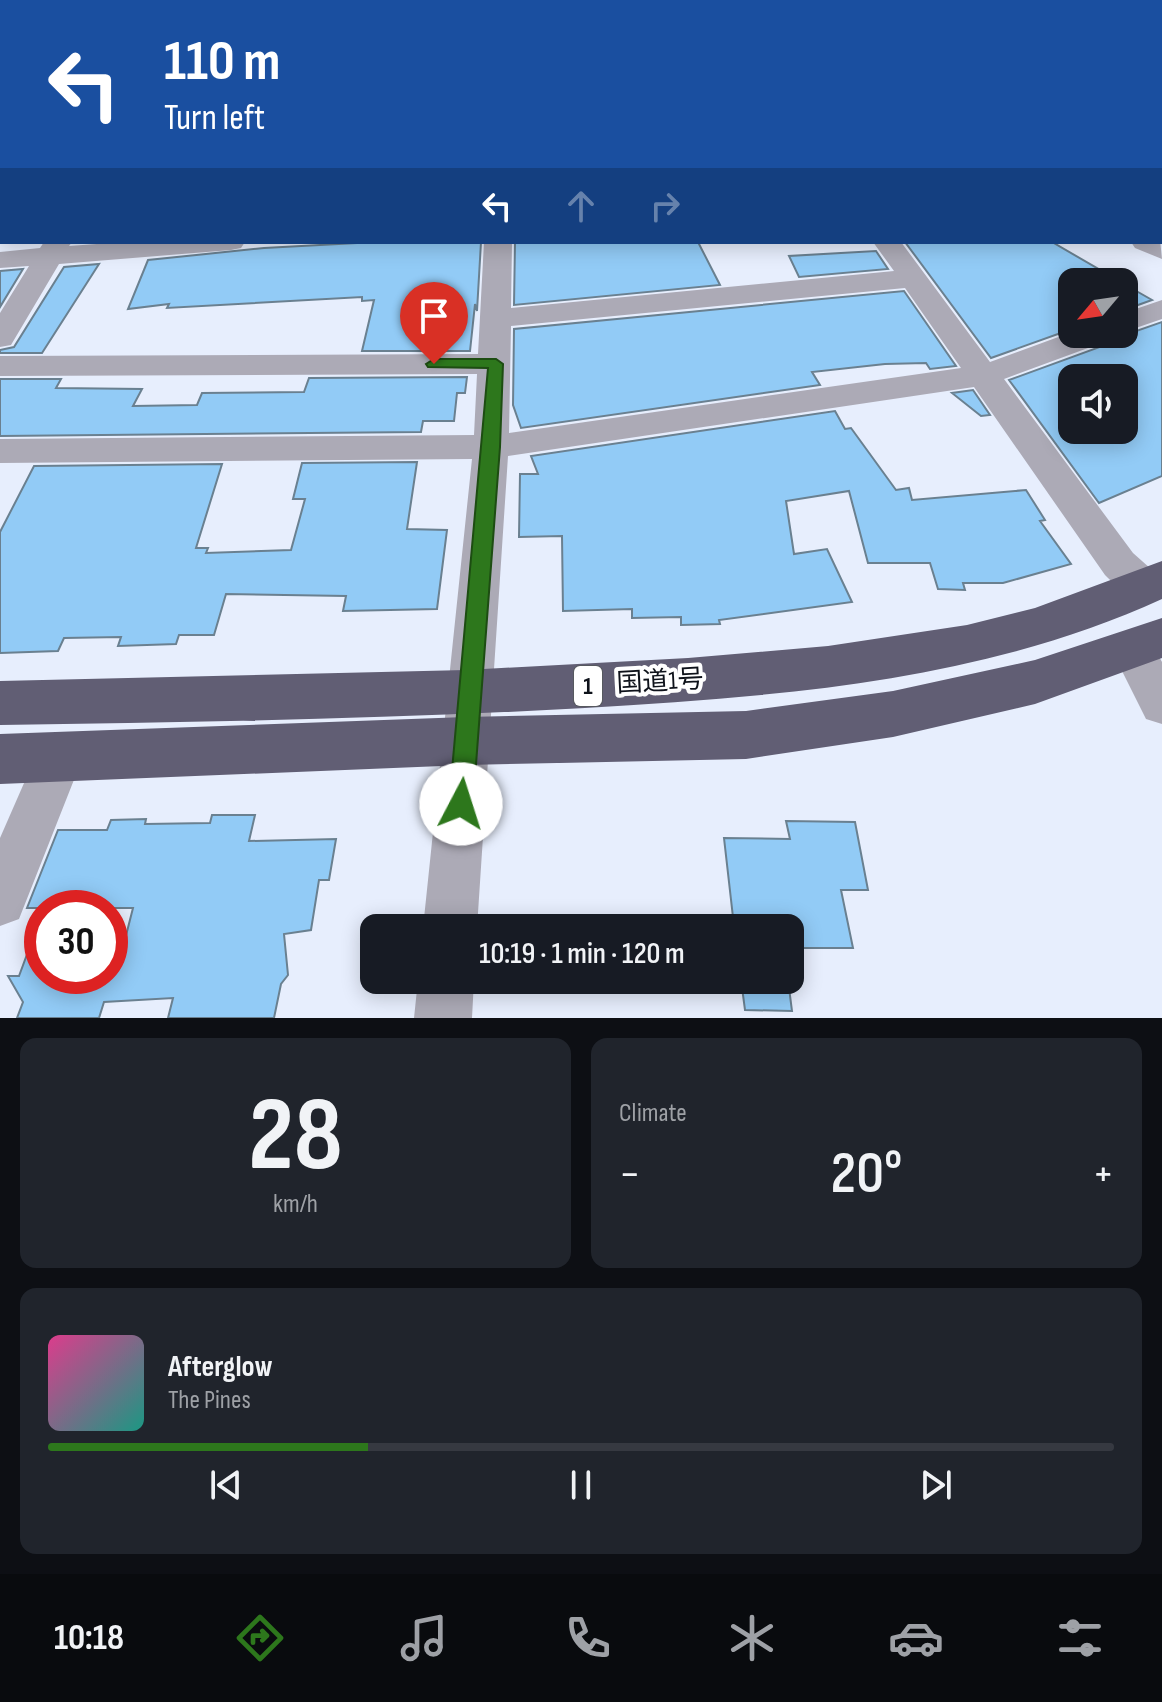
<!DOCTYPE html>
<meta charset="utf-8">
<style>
body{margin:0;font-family:"Sofia Sans Condensed","Noto Sans JP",sans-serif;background:#20242c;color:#f1f3f6;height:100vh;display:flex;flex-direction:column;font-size:30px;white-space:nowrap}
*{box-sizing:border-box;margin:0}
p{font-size:26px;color:#9ea1a6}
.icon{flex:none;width:44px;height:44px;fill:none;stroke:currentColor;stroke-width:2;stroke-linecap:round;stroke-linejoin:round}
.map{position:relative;height:1018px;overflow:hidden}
.drawer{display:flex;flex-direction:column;gap:20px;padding:20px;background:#0d0f14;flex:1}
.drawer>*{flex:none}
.guide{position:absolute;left:0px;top:0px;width:1162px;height:244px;box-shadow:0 4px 20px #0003;background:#1a4fa0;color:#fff;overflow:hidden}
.needle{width:52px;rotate:241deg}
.tools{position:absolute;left:1058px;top:268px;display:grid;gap:16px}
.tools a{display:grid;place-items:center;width:80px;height:80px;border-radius:16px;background:#171b24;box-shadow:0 4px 20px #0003;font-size:40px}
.speed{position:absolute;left:24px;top:890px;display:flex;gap:16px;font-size:40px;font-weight:700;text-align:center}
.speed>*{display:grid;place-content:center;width:104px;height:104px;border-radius:50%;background:#171b24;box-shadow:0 4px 20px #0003;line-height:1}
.speed .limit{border:12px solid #d22;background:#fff;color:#111}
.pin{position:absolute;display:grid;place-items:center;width:68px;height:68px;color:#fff;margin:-82px -34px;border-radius:50% 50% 50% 0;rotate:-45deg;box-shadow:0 0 8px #0007}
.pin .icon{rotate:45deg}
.me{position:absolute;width:88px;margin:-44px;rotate:5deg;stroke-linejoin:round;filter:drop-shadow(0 0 6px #0008)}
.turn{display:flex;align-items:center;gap:28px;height:168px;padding:0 32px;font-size:36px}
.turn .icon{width:104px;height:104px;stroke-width:2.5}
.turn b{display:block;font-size:56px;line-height:68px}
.lanes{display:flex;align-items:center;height:76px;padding:0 32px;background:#0003;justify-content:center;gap:40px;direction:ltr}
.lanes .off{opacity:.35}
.big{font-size:60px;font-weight:600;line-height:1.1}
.drawer .card{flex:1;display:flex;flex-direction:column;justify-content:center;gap:12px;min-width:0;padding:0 28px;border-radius:16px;background:#20242c}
.drawer .dial{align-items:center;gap:0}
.dial b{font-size:104px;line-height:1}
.song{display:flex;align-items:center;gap:24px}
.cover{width:96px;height:96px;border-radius:12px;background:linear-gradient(135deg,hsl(330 70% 55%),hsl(170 70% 35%))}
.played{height:8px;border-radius:4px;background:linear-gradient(90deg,#2d771c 30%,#363941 30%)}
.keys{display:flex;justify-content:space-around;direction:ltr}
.heat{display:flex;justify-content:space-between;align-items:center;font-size:44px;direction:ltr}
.drawer .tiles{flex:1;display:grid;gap:20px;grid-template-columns:1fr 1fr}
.card:last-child{grid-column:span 2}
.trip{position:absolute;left:360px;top:914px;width:444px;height:80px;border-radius:16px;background:#171b24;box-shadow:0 4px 20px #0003;font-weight:600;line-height:80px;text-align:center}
.dock{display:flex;height:128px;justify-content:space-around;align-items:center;background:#090b0e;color:#9ea1a6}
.dock .icon{width:56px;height:56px}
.dock .current{color:#2d771c}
.dock b{font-size:36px;color:#f1f3f6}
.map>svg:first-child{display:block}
</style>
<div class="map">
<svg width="1162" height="1018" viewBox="0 0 1162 1018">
<rect width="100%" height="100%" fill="#e7eefd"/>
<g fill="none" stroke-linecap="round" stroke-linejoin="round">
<path fill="#5fb0c5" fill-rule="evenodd" d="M444 0H451L447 2H440Z"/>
<path fill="#5fb0c5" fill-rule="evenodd" d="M880 0H911L913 2H882Z
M1160 137 1162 138V162L1160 161Z"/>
</g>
<path fill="#92cbf6" stroke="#6a8090" stroke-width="2" fill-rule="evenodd" d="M376 242H481L477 311 475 304 470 351H362L374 300 362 301V297L167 308 169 304 128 309 148 260 264 248Z
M515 242H698L720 285 514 305Z
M905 242H1052L1121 282H1072V329L991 358Z
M876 251 888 269 799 277 789 256Z
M99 264 42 353H0V350L14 347 64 267Z
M23 269 0 307V271Z
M1124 284 1152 300 1124 310Z
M904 291 956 366 930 369 926 363 885 364 812 372 820 385 521 428 513 405 514 329Z
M1162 322V476L1099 503 1009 380 1108 344 1115 334 1125 335ZM1072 378H1124V430H1072Z
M467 377 465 393H457L454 421H423L421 432 0 436V379H61L56 388 142 389 133 406 197 405 202 393 304 392 309 378Z
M973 390 990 415 981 416 952 393Z
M835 411 845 429 851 428 896 490 909 488 912 500 1026 490 1045 520 1040 521 1071 564 1003 583H963L965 590 938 589 930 563H868L849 491 786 501 794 554 827 549 852 602 719 620 720 624 681 625V617L632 618V609L563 611 562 536 519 537 520 474H538L531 456Z
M417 462 407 529 447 530 437 609 343 611 346 596 226 594 214 635H179L176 644 118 646 121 637 64 638 58 651 0 653V532L34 466 222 464 196 548H208L206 553 291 550 305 499H293L302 463Z
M212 815H255L249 841 336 839 329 880H319L311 930 284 934 288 975 281 984 274 1018H168L173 998 104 1002 99 1018H17L23 1002 8 976H19L39 922H42V976H110V967H118L133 908H27L58 830H107L111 820 146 819 145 824 210 823Z
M786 821 855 822 868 890H841L853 948H790V925L734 926 724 838 790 839Z
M741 980H788L792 1011 745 1010Z"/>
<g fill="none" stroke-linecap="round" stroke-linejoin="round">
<path fill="#acaab6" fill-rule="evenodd" d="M14 0H33L13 2Z
M493 0H512L513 2H494Z
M639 0H658L659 2H640Z
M750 0H770L771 2H751Z
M1046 0H1066L1067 2H1047Z
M1115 0H1135L1136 2H1116Z
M1160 15 1162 16V29L1160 28Z
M2 21V35L0 36V22Z
M0 51H2V63H0Z
M1160 53H1162V66H1160Z
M1160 239 1162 259 1135 248 1131 242H1160Z
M44 242H72L69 246 124 242H245L241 248 231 250 59 264 11 345 0 347V313L29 266 0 268V252L40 248Z
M484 242H512L511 308 894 271 873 242H901L990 362 1072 332 1112 334 1107 341 1004 379 1133 553 1160 577 1162 581 1160 599C1132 608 1124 593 1105 575L974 387 508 456 477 928H423L472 459 0 463V439L474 435 477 374 0 376V356L478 354ZM905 288 961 368 509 433 511 326Z
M1162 300V319L1124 332V313Z
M1133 631 1148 637 1162 662V724L1146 719 1111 649 1118 637Z
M59 736 76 742 83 757 19 919 0 926V838L42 742Z
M418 980H474L472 1018H414Z"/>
<path fill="#615e74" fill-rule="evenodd" d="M1162 561V599C980 682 782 696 585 708 390 719 195 722 0 725V681L466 670 688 658 828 646 967 625 1035 608Z
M1162 618V658L1035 704 893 737 746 759 466 765 0 784V734L466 717 746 711 893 691 1035 660Z"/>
</g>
<path fill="#2d771c" stroke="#1d4d12" stroke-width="2" d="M434 359H496L503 364 500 447 473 804 469 811 461 815 452 811 449 804 488 368 428 367 426 364Z"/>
<g text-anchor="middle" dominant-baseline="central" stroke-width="8" stroke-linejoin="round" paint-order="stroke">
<rect fill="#fff" stroke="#56595f" stroke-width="2" x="574" y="666" width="28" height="40" rx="6"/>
<g font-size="24" font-weight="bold" fill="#0e121a">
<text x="588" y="686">1</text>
</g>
<g font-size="26" fill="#0e121a" stroke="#fff">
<text transform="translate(660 682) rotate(-3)">国道1号</text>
</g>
</g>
</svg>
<div class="tools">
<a><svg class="needle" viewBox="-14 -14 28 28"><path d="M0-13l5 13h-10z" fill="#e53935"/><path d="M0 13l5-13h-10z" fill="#9ea1a6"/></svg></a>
<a><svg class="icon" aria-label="sound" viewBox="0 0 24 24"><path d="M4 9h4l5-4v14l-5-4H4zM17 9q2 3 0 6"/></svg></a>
</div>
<div class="speed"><div class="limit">30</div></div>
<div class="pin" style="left:434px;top:364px;background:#d93025"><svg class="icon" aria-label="arrive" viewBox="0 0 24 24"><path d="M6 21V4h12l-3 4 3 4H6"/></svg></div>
<svg class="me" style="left:461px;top:804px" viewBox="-20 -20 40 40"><circle r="19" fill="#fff"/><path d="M0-13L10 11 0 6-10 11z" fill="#2d771c"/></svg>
<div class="trip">10:19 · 1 min · 120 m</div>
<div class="guide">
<div class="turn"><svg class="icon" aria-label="left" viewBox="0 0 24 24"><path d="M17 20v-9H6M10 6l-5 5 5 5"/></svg><div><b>110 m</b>Turn left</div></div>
<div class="lanes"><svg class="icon" aria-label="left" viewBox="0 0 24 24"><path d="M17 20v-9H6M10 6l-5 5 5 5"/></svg><svg class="icon off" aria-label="ahead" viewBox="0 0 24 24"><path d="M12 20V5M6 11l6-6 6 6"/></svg><svg class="icon off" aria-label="right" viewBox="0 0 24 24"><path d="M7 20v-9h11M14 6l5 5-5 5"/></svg></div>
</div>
</div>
<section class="drawer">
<div class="tiles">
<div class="card dial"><b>28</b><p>km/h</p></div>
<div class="card"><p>Climate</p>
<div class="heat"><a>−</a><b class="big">20°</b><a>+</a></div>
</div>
<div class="card">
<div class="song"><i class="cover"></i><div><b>Afterglow</b><p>The Pines</p></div></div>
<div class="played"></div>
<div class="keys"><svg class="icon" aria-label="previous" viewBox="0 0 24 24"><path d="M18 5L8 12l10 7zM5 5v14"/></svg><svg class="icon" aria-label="pause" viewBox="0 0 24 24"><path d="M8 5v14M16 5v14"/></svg><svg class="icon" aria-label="next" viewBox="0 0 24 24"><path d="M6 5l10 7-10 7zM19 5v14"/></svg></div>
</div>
</div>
</section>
<nav class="dock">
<b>10:18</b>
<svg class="icon current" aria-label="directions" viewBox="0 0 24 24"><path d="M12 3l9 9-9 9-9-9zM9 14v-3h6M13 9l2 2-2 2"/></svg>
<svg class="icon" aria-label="music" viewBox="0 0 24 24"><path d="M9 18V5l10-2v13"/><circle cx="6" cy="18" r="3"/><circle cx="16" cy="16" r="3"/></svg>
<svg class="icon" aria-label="phone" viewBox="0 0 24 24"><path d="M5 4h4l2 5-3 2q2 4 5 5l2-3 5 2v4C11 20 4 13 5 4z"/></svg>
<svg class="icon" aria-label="climate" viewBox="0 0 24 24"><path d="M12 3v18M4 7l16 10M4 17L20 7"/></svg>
<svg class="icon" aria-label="car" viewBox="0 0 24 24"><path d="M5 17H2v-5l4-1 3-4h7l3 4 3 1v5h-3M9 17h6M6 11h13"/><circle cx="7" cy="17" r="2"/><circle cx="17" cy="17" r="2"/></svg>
<svg class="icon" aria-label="filters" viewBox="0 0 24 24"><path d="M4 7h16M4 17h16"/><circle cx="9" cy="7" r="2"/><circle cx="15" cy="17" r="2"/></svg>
</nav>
